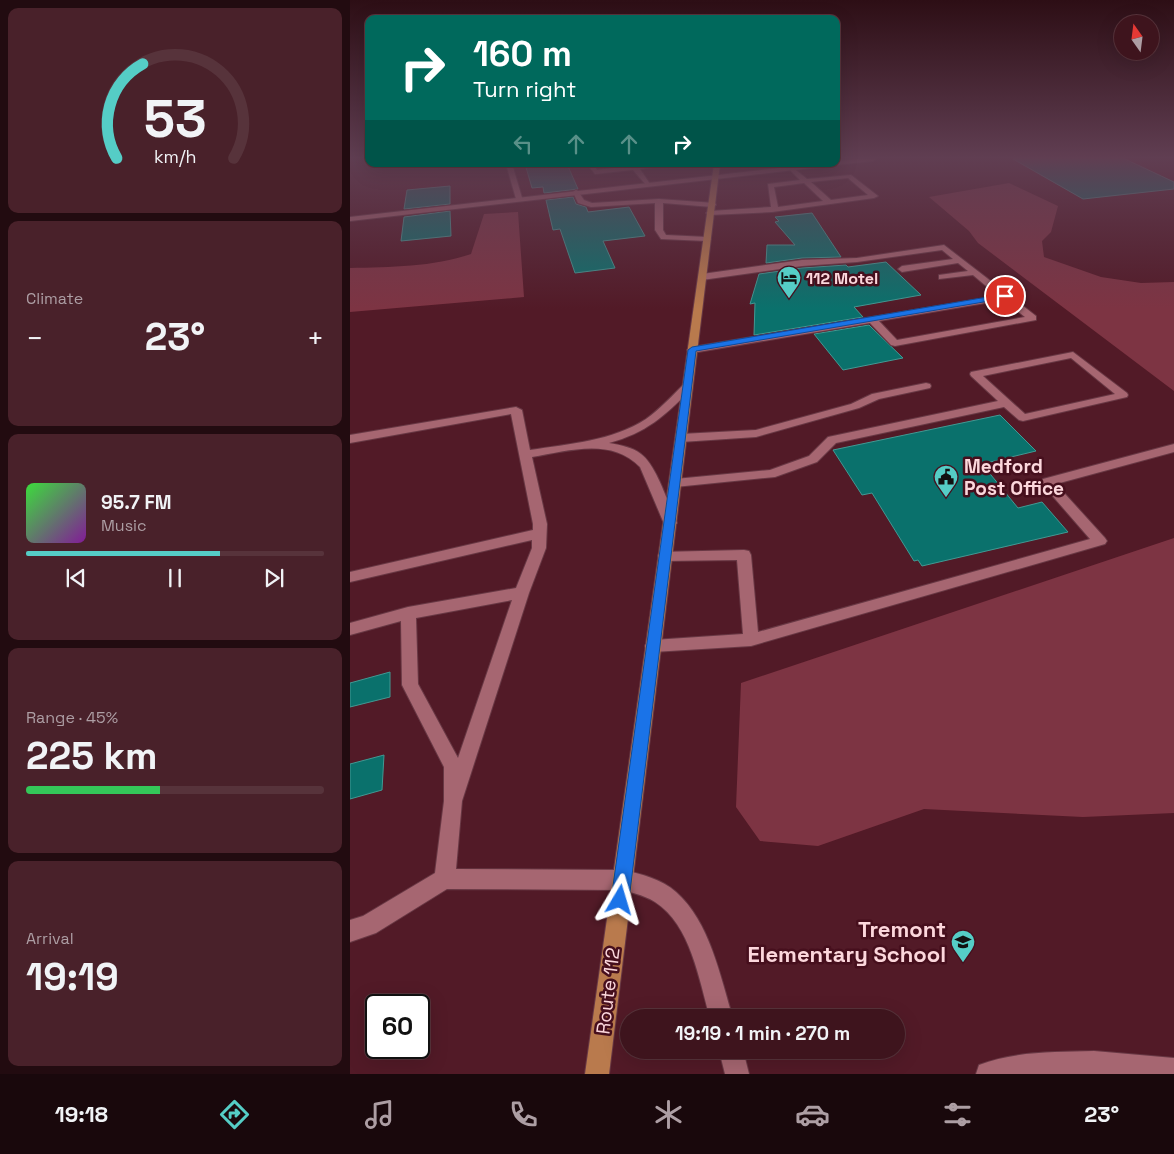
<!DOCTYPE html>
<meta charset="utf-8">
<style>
body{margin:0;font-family:"Space Grotesk",sans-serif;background:#49212a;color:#f1f3f6;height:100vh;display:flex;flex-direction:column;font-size:19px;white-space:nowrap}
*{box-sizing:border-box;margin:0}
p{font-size:16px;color:#ad9ea4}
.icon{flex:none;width:28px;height:28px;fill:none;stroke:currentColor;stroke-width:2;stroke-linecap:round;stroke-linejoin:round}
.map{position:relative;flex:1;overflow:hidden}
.side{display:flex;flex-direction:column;gap:8px;padding:8px;background:#220b10;width:350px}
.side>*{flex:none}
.guide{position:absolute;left:15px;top:15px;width:475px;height:152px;border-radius:10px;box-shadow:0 5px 20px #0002,0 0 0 1px #57333b;background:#00695c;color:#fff;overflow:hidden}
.needle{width:32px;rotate:346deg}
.tools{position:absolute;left:764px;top:15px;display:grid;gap:10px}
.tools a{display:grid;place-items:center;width:45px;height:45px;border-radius:50%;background:#3e141d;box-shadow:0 5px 20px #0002,0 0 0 1px #57333b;font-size:25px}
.speed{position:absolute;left:15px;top:994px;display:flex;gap:10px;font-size:25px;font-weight:700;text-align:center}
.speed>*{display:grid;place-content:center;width:65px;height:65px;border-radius:50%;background:#3e141d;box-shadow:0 5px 20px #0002,0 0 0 1px #57333b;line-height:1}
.speed .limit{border:2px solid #111;border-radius:8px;background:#fff;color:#111}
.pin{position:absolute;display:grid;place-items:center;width:42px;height:42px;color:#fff;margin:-21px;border:2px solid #fff;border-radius:50%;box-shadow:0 1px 5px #0007}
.me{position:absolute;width:55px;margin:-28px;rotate:7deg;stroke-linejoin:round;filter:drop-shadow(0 0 4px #0008)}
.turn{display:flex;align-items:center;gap:18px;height:105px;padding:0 25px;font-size:22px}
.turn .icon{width:65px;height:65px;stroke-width:2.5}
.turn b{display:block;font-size:35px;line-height:42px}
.lanes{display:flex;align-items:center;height:48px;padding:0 25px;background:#0003;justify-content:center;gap:25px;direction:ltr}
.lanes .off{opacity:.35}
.big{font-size:38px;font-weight:800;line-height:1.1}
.side .card{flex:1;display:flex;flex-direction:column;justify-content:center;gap:8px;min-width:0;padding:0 18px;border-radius:10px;background:#49212a}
.side .dial{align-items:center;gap:0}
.dial svg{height:130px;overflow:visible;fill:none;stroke:#57333b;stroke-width:7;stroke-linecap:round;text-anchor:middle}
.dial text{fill:#f1f3f6;stroke:none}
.song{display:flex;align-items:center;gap:15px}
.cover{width:60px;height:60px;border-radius:8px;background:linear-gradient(135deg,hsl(120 70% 55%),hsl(290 70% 35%))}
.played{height:5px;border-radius:2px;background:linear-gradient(90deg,#55cdc6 65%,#57333b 65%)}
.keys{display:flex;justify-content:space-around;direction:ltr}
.heat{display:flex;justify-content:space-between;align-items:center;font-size:28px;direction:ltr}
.charge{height:8px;border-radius:4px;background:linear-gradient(90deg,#34c759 45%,#57333b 0)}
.trip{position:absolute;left:270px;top:1009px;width:285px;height:50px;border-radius:25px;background:#3e141d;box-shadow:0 5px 20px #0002,0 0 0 1px #57333b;font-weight:800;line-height:50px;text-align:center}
.tab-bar{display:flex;height:80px;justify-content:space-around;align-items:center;background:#19080c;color:#ad9ea4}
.tab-bar .icon{width:35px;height:35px}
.tab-bar .active{color:#55cdc6}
.tab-bar b{font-size:22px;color:#f1f3f6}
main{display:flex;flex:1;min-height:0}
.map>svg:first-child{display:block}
</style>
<main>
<section class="side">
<div class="card dial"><svg viewBox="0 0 100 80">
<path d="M14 69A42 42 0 1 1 86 69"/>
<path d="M14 69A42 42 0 0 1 30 11" stroke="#55cdc6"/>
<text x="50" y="56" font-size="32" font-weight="700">53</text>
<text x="50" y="72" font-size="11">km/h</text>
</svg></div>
<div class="card"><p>Climate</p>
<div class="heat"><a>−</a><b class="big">23°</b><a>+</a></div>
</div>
<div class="card">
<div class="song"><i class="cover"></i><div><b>95.7 FM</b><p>Music</p></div></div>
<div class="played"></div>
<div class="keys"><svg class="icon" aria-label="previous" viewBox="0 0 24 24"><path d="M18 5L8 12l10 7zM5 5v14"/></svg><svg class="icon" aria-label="pause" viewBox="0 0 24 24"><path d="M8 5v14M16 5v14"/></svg><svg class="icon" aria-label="next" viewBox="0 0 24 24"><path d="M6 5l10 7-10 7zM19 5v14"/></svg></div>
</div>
<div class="card"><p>Range · 45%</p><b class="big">225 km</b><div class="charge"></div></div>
<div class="card"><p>Arrival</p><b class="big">19:19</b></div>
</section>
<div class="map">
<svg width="824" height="1074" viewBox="0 0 824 1074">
<rect width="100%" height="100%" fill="#521a27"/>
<path fill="#7d3443" d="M659 183 708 206 701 232 692 241 694 257 751 277 791 283 824 282V391L628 243 619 231 579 197Z
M168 212 174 297 0 312V268C40 267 83 267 121 254L134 214Z
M824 538V813L733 817 574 809 468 846 410 841 386 807 391 683Z"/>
<path fill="#0a716c" stroke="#429993" d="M663 159H775L824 182V189L733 199Z
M175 164H217L228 189 194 193 193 187 182 188Z
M100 186V204L54 209 57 190Z
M223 197 226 204 236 207 238 212 279 207 295 236 253 241 265 268 225 273 210 229 203 230 196 200Z
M100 211 101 236 51 241 54 217Z
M462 213 491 257 452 258 416 263 417 245H445L425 222 429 221 425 217Z
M536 262 571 295 504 307 513 317 404 335 405 303 400 304 409 274 452 268 496 265 498 267Z
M519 325 553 358 493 370 464 334Z
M650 415 686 451 632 464 668 508 692 502 718 532 572 566 568 560 564 561 522 493 512 495 483 450Z
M40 672V697L0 707V683Z
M34 755 32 790 0 799V764Z"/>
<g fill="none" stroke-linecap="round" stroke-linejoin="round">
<defs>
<path id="service" d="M156 164H162L173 201 166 199Z
M237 164H243L247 170 280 166 278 164 286 166 324 164 290 169 300 184 297 186 283 170 245 174Z
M441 166 457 179 501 175 528 196 524 198 422 212 360 215 356 213 360 211 421 207 418 184 450 180 438 168ZM498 178 518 195 481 200 461 182ZM454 183 473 201 428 207 424 187Z
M226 190 228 191 234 200 242 203 309 199 365 203 366 205 362 207 313 203V230L316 235 357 237 361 239 357 241 311 239 305 230V203L241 207 228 203 223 192Z
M594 245 686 316V320L545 346 541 345 520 323 342 353 337 350 342 347 648 296 623 275 589 279V275L618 271 608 263 552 272 548 269 552 266 603 259 592 250 507 262 452 266 352 280 348 277 352 274 452 260 507 258ZM653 300 675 317 547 340 529 321Z
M723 352 777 393 778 395 777 397 673 421 669 420 654 407 486 443 467 462 425 477 325 487 319 483 325 479 420 470 459 456 478 437 648 401 621 376 620 374 621 372ZM721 358 765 394 675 414 633 376Z
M576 383 580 384 581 386 580 388 529 399 509 408 406 437 331 442 325 438 331 434 406 430 501 404 522 394Z
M337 384 342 387 341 389C315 416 296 433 259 443 270 445 282 447 291 454 307 466 318 504 327 523L325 526H315L290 467C261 437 218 451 182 457L197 524 196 548 179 593 112 801 106 869 273 870 280 873 283 880 280 887 273 890 97 889 26 933 0 942V920L13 916 85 873 94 801V767L52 685 51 621 0 635V623L58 607 166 588 182 548V540L0 582V572L183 530V524L161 414 0 443V435L166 407 172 410 180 450C219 444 262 441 296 419 310 409 321 397 333 385ZM162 600 108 758 68 684 66 618Z
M824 444V452L706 484 755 538 757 541 755 544 401 646 303 652 297 651 295 646 297 641 303 640 393 634 387 560 315 561 310 560 308 556 310 552 394 550 399 551 401 555 408 632 740 539 693 485 691 482 693 479Z
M744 1051 824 1058V1074H626L629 1065C665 1051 706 1052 744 1051Z"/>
<path id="minor" d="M506 159H526L523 161 486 165 483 164H486V161Z
M465 164H483L480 166 0 221V217Z
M273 870C291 874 312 879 326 892 360 922 370 976 383 1018H360C349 980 341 925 305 902 293 894 279 893 266 887L263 880 266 873Z
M369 1050H393L399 1074H375Z"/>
<path id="primary" d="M364 164H370L259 1074H235Z"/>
</defs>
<use href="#service" stroke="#683844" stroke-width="2"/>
<use href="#minor" stroke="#683844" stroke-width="2"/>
<use href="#primary" stroke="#683844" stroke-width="2"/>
<use href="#service" fill="#a66671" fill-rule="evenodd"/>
<use href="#minor" fill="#a66671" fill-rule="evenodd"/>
<use href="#primary" fill="#b97a4d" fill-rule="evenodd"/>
</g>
<linearGradient id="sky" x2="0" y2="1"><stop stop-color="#2d0e15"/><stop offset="0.51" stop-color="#603e52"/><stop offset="1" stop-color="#603e52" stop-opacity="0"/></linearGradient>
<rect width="824" height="309" fill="url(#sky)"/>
<path fill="#1a73e8" stroke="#114b97" d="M655 294 658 296 657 298 346 351 279 900 276 906 270 908 264 906 261 900 338 350 342 347Z"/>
<defs>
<symbol id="hotel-pin" viewBox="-11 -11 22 30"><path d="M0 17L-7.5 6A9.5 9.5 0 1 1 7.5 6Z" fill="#55cdc6" stroke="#460f1d"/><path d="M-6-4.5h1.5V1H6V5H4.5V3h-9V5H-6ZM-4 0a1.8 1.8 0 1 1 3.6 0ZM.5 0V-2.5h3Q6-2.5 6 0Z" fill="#111"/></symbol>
<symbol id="civic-pin" viewBox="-11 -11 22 30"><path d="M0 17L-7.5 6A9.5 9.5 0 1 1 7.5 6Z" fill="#55cdc6" stroke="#460f1d"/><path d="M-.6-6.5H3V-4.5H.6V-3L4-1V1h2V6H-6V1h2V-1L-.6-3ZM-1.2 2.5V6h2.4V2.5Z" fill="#111"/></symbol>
<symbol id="school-pin" viewBox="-11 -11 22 30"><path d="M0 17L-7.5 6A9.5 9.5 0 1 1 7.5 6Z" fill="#55cdc6" stroke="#460f1d"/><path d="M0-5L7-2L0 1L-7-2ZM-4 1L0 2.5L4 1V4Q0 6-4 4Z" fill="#111"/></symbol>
</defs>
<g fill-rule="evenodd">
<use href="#hotel-pin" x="425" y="264" width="28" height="38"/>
<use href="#civic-pin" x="582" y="463" width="28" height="38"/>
<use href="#school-pin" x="599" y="928" width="28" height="38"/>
</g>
<g text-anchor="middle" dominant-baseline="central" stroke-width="5" stroke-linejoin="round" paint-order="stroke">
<g font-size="16" font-weight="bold" fill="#fcd7dc" stroke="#460f1d" text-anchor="start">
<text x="456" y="278">112 Motel</text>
</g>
<g font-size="19" font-weight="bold" fill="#fcd7dc" stroke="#460f1d" text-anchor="start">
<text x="614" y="466">Medford<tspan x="614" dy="22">Post Office</tspan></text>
</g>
<g font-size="19" fill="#fcd7dc" stroke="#460f1d">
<text transform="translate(258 991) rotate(-83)">Route 112</text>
</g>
<g font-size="22" font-weight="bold" fill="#fcd7dc" stroke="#460f1d" text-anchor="end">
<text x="596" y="929">Tremont<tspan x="596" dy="25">Elementary School</tspan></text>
</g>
</g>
</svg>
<div class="tools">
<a><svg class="needle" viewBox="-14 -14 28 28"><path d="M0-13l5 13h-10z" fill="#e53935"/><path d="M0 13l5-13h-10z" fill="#ad9ea4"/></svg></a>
</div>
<div class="speed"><div class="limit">60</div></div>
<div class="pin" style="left:655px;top:296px;background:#d93025"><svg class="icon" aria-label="arrive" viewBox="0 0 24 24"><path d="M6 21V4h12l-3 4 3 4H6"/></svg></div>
<svg class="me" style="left:270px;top:900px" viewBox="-20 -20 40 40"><path d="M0-17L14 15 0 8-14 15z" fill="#1a73e8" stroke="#fff" stroke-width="4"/></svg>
<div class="trip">19:19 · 1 min · 270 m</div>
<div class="guide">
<div class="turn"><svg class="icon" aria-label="right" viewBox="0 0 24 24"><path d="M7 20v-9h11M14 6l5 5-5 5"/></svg><div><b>160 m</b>Turn right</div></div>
<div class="lanes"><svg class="icon off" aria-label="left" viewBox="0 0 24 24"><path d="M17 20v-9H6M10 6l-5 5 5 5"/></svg><svg class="icon off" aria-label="ahead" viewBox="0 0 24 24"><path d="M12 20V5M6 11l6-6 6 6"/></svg><svg class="icon off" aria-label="ahead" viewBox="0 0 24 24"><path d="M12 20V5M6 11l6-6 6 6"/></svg><svg class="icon" aria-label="right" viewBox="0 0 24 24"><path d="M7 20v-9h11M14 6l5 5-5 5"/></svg></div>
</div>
</div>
</main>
<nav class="tab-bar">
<b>19:18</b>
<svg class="icon active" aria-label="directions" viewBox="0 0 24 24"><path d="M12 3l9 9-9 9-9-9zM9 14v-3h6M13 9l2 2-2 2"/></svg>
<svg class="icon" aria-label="music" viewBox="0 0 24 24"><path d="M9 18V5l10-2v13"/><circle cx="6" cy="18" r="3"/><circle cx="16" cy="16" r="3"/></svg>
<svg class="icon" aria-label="phone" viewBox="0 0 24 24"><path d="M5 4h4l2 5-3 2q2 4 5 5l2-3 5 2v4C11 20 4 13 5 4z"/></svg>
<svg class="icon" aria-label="climate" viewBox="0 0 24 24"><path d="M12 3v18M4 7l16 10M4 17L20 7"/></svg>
<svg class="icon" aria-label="car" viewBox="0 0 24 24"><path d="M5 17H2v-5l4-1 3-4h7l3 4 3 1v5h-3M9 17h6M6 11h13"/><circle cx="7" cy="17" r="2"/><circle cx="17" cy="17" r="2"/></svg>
<svg class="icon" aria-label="filters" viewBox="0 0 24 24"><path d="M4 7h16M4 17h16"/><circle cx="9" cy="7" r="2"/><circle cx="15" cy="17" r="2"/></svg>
<b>23°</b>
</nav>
